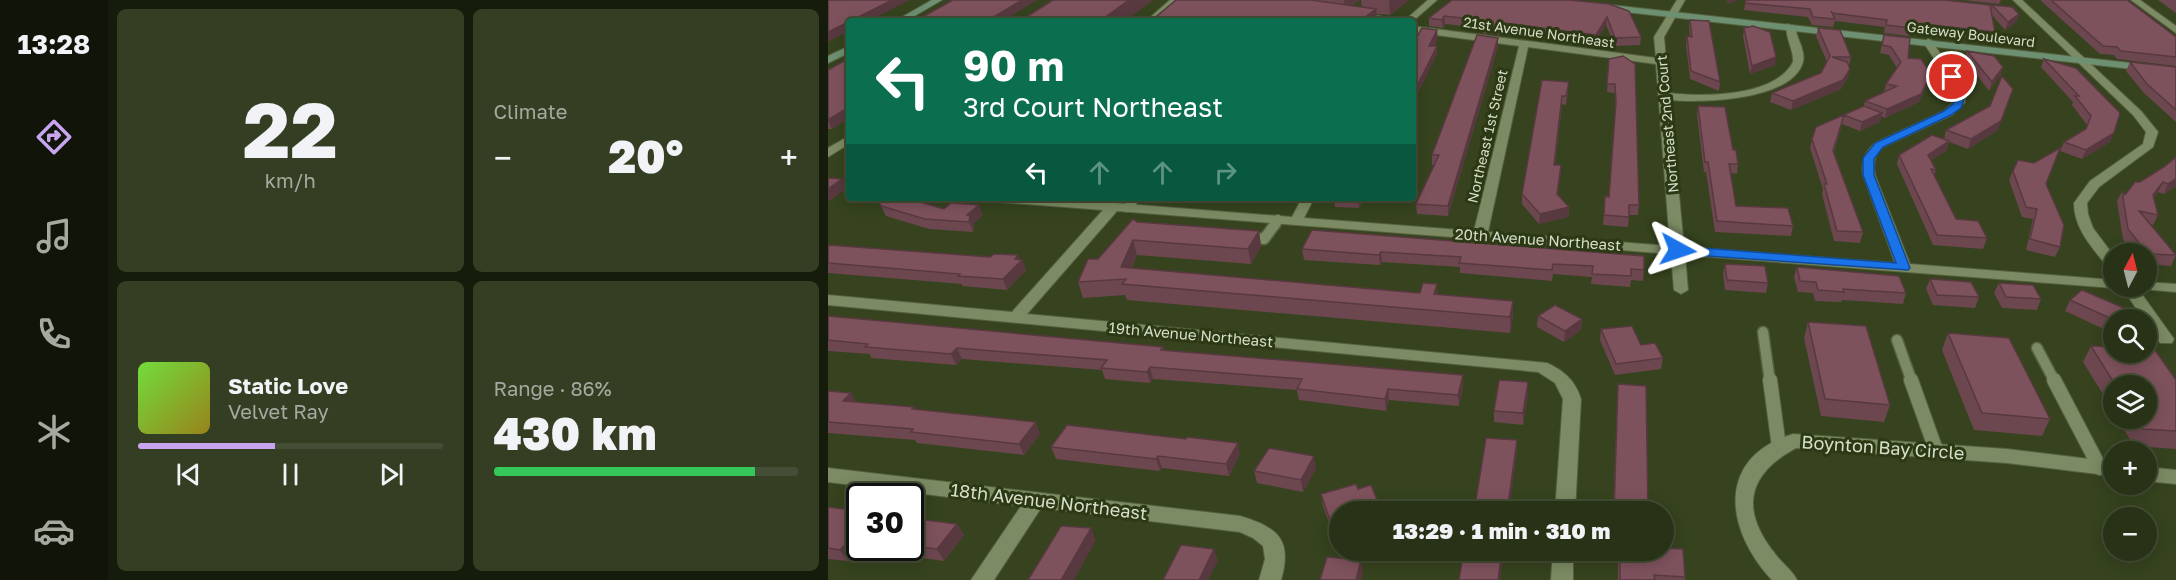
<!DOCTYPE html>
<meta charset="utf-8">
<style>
body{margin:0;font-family:"Golos Text",sans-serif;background:#343e23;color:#f1f3f6;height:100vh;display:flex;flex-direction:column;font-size:22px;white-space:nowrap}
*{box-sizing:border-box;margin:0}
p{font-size:20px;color:#a5aaa1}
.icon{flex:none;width:33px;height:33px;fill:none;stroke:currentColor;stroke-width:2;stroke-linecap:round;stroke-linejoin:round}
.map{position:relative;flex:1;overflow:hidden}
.sheet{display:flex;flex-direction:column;gap:9px;padding:9px;background:#161c0c;width:720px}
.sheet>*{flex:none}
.guide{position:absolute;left:18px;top:18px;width:570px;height:183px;border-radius:6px;box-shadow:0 3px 15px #0003,0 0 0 2px #444d35;background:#0b6e4f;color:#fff;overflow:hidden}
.needle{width:39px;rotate:7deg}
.fabs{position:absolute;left:1275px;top:243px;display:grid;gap:12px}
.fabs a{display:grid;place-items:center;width:54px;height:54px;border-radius:50%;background:#283216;box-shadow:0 3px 15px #0003,0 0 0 2px #444d35;font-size:30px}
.speed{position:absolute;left:18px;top:483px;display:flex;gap:12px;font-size:30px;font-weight:700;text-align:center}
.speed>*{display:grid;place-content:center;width:78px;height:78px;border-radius:50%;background:#283216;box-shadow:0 3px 15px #0003,0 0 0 2px #444d35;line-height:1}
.speed .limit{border:3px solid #111;border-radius:9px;background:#fff;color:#111}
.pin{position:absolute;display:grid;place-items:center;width:51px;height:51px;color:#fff;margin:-26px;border:3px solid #fff;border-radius:50%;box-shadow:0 2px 6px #0007}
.me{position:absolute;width:66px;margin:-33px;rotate:95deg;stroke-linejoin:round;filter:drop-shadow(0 0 4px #0008)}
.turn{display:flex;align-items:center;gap:21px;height:126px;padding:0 18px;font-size:27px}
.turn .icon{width:78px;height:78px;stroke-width:2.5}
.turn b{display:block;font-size:42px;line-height:51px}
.lanes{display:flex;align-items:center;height:57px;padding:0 18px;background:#0003;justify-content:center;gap:30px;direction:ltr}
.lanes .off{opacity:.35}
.big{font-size:45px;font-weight:800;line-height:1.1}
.sheet .widget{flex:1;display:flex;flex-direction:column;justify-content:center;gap:9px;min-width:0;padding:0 21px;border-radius:9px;background:#343e23}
.sheet .dial{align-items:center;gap:0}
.dial b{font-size:78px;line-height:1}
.song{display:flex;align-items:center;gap:18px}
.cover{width:72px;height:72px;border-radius:9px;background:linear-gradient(135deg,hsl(100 70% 55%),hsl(50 70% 35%))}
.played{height:6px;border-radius:3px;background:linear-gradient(90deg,#c7a6ef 45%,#444d35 45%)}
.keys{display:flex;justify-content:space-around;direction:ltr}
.heat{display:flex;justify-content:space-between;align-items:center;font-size:33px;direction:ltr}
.charge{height:9px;border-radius:4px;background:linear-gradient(90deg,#34c759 86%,#444d35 0)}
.sheet .tiles{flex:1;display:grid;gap:9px;grid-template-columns:repeat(2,1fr)}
.trip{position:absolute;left:501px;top:501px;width:345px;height:60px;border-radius:30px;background:#283216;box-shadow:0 3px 15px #0003,0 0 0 2px #444d35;font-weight:800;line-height:60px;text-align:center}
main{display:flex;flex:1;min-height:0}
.dock{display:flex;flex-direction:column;width:108px;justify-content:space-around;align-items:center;background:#101409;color:#a5aaa1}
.dock .icon{width:42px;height:42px}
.dock .active{color:#c7a6ef}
.dock b{font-size:27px;color:#f1f3f6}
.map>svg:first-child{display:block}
</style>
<main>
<nav class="dock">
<b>13:28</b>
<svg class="icon active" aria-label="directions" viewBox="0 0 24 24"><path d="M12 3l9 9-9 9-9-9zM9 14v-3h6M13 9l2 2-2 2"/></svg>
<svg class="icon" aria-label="music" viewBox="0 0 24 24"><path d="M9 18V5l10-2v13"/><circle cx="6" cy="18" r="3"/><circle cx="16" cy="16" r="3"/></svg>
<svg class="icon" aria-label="phone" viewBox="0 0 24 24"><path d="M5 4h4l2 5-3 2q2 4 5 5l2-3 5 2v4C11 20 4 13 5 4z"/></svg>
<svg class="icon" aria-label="climate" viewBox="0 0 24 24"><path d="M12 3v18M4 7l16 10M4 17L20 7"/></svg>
<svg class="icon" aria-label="car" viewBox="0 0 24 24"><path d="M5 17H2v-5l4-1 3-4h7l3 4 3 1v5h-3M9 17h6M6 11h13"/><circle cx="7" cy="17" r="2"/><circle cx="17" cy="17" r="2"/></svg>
</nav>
<section class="sheet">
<div class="tiles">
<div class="widget dial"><b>22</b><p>km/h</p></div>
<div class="widget"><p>Climate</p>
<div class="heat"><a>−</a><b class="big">20°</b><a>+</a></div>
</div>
<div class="widget">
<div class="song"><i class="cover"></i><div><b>Static Love</b><p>Velvet Ray</p></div></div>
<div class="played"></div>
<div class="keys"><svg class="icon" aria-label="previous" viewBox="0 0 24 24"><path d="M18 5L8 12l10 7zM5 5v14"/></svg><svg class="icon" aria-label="pause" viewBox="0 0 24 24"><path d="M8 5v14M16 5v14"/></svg><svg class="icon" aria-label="next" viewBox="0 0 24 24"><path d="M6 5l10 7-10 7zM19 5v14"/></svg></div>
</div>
<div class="widget"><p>Range · 86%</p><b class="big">430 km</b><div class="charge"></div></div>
</div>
</section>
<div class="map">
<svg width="1348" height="580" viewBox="0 0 1348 580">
<rect width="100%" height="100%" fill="#36431e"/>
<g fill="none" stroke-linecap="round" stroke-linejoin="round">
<defs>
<path id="lane-far3" d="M536 17 562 21"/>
<path id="lane-far2" d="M299 208 308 198
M446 224 450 219"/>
<path id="lane-far1" d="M418 237 436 239 448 223
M935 332 942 382
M1069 340 1084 382
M1209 348 1227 382"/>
<path id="lane" d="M942 380 951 447
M1083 380 1108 450
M1226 380 1272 468"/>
<path id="street" d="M342 0H351L327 21H318Z
M600 0H609L585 21H576Z
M849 0H857L836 37 841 93C875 97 947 97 965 62 966 49 956 37 959 24L967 26C968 38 978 50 975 62 964 101 873 103 842 100L856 247 1067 263 1035 175C1033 161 1037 152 1047 143L1116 111 1127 101V90L1095 42 1100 39 1103 40 1137 90V102L1124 115 1055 147C1046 155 1045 164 1047 175L1082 264 1286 280V286H1292L1286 288 857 255 860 290 853 294 846 290 843 254 289 211 199 314 719 363C736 371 747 380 753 399L747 512H727L735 399 727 383 710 372 0 305V295L184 312 275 210 171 202 165 198H222L464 217 474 198H486L476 218 646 231 691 46 585 32V26L828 58 826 37ZM700 47 828 64 842 246 660 232Z
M1185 0H1194L1313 111 1330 132 1325 147 1271 187 1259 203 1260 214 1265 228 1286 256V270L1281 269C1266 249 1246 230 1246 203L1262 181 1315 144 1318 132 1305 115Z
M1303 0H1312L1348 26V33Z
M21 136V144L0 157V148Z
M1318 282 1348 284V292L1313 289 1311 286H1318Z
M1293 286H1308L1346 339 1344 343H1332L1318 320H1316Z
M965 434 1179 449 1286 462V476L1179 463 968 448C918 475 912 511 948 555 955 564 964 570 969 580H944C898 531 886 458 965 434Z
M1318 467 1348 470V484L1318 481Z
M0 468 412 516C449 527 465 539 453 580H431L437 559 435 546 425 538 412 532 213 508 166 580H143L193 506 0 482Z
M725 550H745V580H723Z"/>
<path id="secondary" d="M104 0H114L78 21H67Z
M774 4 1348 68V74L771 9 770 7Z
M21 46V53L0 63V56Z"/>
</defs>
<use href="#lane-far3" stroke="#55603f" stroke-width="8"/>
<use href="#lane-far2" stroke="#55603f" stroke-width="10"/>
<use href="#lane-far1" stroke="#55603f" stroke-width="13"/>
<use href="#lane" stroke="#55603f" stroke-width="16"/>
<use href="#street" stroke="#55603f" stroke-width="2"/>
<use href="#secondary" stroke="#55603f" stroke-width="2"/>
<use href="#lane-far3" stroke="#7c8b63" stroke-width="7"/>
<use href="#lane-far2" stroke="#7c8b63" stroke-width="8"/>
<use href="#lane-far1" stroke="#7c8b63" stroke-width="10"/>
<use href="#lane" stroke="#7c8b63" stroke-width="14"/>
<use href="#street" fill="#7c8b63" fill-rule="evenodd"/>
<use href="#secondary" fill="#6c9071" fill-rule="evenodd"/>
</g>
<path fill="#6c474f" d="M348 0H532L524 5 534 7 533 0H581L562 15 549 14V21Z
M624 0 781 4 813 37 812 45 787 46 778 25 767 43 675 31 674 35 653 33V28L617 24 615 28 601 26V18Z
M918 0 1162 9 1164 5 1191 14 1188 22 1177 30 1164 15 1167 32 1165 40 1083 31 1081 36 1056 33 1057 27 1007 21 1005 27 984 25 980 17 916 10Z
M1135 0H1173L1171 4Z
M1212 0H1299L1348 37V66L1289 59 1286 55 1272 54Z
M1330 0H1348V13Z
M862 20 892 82 891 91 862 79 858 44 859 36 862 37 861 28Z
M916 28 947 65 922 74 915 36Z
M990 28 1023 57 1021 66 1020 77 1013 89 963 110 942 102 944 93 993 73 999 62 988 36Z
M1056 35 1080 58 1100 82 1091 102 1057 118 1053 116 1052 122 1032 131 1014 124 1006 152 1035 232 1032 243 1006 241 994 194 995 189 982 148 984 139 988 127 1036 106 1037 101 1056 92 1058 84 1069 68 1061 55 1052 53Z
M670 46 620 216 589 214 588 204 606 165H604V155Z
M1139 51 1175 67 1172 76 1161 91 1137 59Z
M795 56 811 205 810 215H801L800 227 775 225 777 196 781 197 787 111V93L779 92 781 59Z
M1216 59 1286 133 1282 142 1254 159 1232 151 1236 142 1258 129 1259 125 1244 105 1245 102 1213 67Z
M1302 62 1348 67V122L1316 93 1298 71Z
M0 70 4 129H0Z
M714 80 740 90 738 105 734 104 727 165H733L730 195 741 207 740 217 711 224 694 204V194Z
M870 106 905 150 910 164 909 174 903 173 908 206 965 226 963 236 887 232 878 172H876L869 115Z
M1118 130H1170L1140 149 1121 142 1118 151 1103 160 1108 170 1106 176 1128 219 1159 238 1155 249 1105 245 1069 164 1071 155 1116 139Z
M1336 167 1348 186 1336 194 1330 192 1325 198 1330 215 1325 225 1322 224 1348 255 1343 266 1318 264V254H1306L1295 239 1289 201 1294 191 1297 195 1312 182Z
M1185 171 1218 184 1232 247 1227 257 1198 250 1205 219 1194 217 1181 180Z
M506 198H536L531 208 507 207Z
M53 206 116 209 155 215 145 224 146 226 145 232 101 229 58 216Z
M309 222 431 231 433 246 423 264 309 255 304 268 685 301V317L682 333 299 300 297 295 255 298 250 282Z
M484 230 816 270 815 281 803 280 802 287 763 284 764 277 725 274 724 281 632 273V267L554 262 552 265 476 260 474 249Z
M0 245 194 260 198 270 179 290 134 286V284L0 273Z
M897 264 940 283 938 293 897 290 895 274Z
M969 267 1078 293 1075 304 1014 300 1013 302 987 301 985 293 970 292 966 277Z
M1102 279 1151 297 1147 308 1105 305 1098 289Z
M1171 283 1213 299 1209 310 1174 308 1166 293Z
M1242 300 1290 319 1286 320V323L1278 330 1237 311Z
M0 316 335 347 336 350 635 387 631 406 561 400 558 411 471 400 469 390 325 379 322 383 277 379 274 370 134 359 128 365 43 358 42 354 0 351Z
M710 316 754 319 753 330 736 342 709 327Z
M980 322 1062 405 1056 422 993 416 976 338Z
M773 329 813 345 835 358 833 369 787 375 772 340Z
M1120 333 1222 419 1214 436 1146 430 1114 350Z
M1263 346 1348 380V449L1306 446 1289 418H1318V386H1286V412L1255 362Z
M790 384 820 512H785Z
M0 391 28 402 86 407 88 410 212 434 196 455 89 443 87 440 0 433Z
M700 393 695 425 666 422V411Z
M223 447 412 454 401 476 334 468 332 471 228 459Z
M488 468 475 492 429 483 426 471Z
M530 489 512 512V542L508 543 495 506 493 494Z
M0 507 32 511V548H82V518L129 524 136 535 116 561 31 549 20 561 0 559Z
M790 550H836L857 577V580H790Z"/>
<path fill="#583940" d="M64 0H81L41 21H22Z
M194 0H209L175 21H159Z
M301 0H325L298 21H272Z
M516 0H532L517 9Z
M561 0H581L562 15Z
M899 0H911L899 4Z
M548 9 549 21H532Z
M1191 14 1188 22 1177 30 1180 22Z
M616 16 617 24 615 28 614 20Z
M779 17 778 25 767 43 768 35Z
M21 22V31L0 42V32Z
M609 30 610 38 602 54 601 46Z
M670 38V46L620 216V206Z
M609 46V54L585 104V94Z
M948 57 947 65 922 74 924 66Z
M1175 67 1172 76 1161 91 1164 82Z
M1022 69 1020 77 1013 89 963 110 965 101Z
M1103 74 1100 82 1091 102 1057 118 1059 109Z
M734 96V104L725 174 726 165Z
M1182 98 1170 130 1140 149 1143 139Z
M21 107V119L4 129 0 121Z
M1054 113 1052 122 1032 131 1034 122Z
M1286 133 1282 142 1254 159 1258 150Z
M1121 141 1118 151 1097 164 1100 155Z
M733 165V175L728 204 729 194Z
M14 179 19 188 0 202V189Z
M1348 179V186L1336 194 1340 184Z
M1335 182 1330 192 1320 205 1325 195Z
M530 198H536L531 208Z
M151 205 155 215 145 224 146 226 145 232 141 222 139 215Z
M741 207 740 217 711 224 712 214Z
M431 231 433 246 423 264 420 249Z
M305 240 309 255 298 281 293 267Z
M553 252 554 262 552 265 551 255Z
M190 255 193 261 194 260 198 270 179 290 175 279 187 259Z
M609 284 610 300 606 294Z
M685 301V317L682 333V317Z
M1296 308 1290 319 1286 320V323L1278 330 1284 319Z
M754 319 753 330 736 342 737 331Z
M129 348 134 359 128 365 123 354Z
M322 367 325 379 322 383 319 372Z
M635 375V387L631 406 630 395Z
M700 382V393L695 425V413Z
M560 389 561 400 558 411 557 399Z
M23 393 29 404 15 401Z
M208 422 212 434 196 455 191 444Z
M689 440V452L681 512H679Z
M410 443 412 454 401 476 398 464Z
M330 456 334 468 332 471 328 459Z
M486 456 488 468 475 492 473 480Z
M550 502 551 512H534L533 507Z
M129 524 136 535 116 561 109 549Z
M263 528 268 540 246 580H233Z
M512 530V542L508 543 506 532Z
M23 538 31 549 20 561 12 550Z
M386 549 390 561 380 580H371Z
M674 550H676L672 580H670Z
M533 560 535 572 533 580H528Z"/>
<path fill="#7e525c" stroke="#583940" stroke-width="1.5" d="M0 0H64L0 32Z
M125 0H194L159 21H87Z
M225 0H301L272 21H192Z
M348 0H483L548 9 532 21H323Z
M624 0H741L781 4 801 11 813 37 787 38 779 17 768 35 675 23 674 28 653 25 655 20 616 16 614 20 601 18Z
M918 0H1116L1162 5 1167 32 1084 23 1083 28 1058 25 1059 20 1004 13 1003 11 1007 19 985 17 982 9 917 3Z
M1223 0H1299L1348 37V57L1293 51 1289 47 1275 46Z
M1164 5 1184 7 1191 14 1180 22Z
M862 20 881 21 892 82 863 71 859 36 864 37Z
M925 26 942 32 948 57 924 66 916 28Z
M594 28 609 30 601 46H609L585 94V44Z
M990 28 1012 30 1023 57H1004L1019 62 1022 69 1015 80 965 101 944 93 993 73 1002 56Z
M649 35 670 38 620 206 588 204 611 155H604Z
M1056 35 1082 38 1080 58 1093 59 1103 74 1093 94 1059 109 1037 101 1069 86 1058 84 1073 62 1063 47 1054 45Z
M1139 51 1166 56 1175 67 1164 82Z
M795 56 807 64 811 205H801V217L776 215 777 196 781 197 788 102 787 84H779L781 59Z
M21 58V107L0 120V70Z
M1216 59 1248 68 1292 113 1286 133 1258 150 1236 142 1258 129 1263 116 1247 96H1251Z
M1302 62 1348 67V110L1319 84Z
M1174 76 1185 89 1173 121 1143 139 1118 130 1162 106Z
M714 80 741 82 738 96H734L726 165H733L729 194 741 207 712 214 694 194Z
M870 106 897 107 905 150H908L910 164H901L908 206 960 208 965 226 889 221 880 162H877Z
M1036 106 1054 113 1034 122 1016 115 1005 151 1035 232 1009 231 996 184H999L984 139 988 127Z
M1104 135 1121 141 1100 155 1108 170 1103 169 1128 219 1150 221 1159 238 1109 235 1071 155Z
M1232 148 1218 184 1236 225 1232 247 1202 239 1209 209 1198 207 1185 171 1190 160 1206 163Z
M1348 157V179L1340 184 1335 182 1325 195 1330 215 1311 211 1348 255 1320 254 1300 229 1294 191 1297 195 1307 182H1312L1336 167Z
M0 178 14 179 0 189Z
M50 198H78L116 209 123 203 151 205 139 215 142 216 141 222 97 219 53 206Z
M305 219 309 222 431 231 420 249 305 240 293 267 579 292 592 293 595 283 609 284 606 294 685 301 682 317 294 284 298 279 250 282 260 259H270Z
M484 230 816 256V270L803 269V276L764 274 765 266 725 264 724 270 631 263 633 257 553 252 551 255 474 249Z
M0 245 162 257 166 254 190 255 187 259 194 260 175 279 130 276 132 274 0 263Z
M897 264 937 266 940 283 899 280Z
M969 267 1071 276 1078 293 1015 289 1016 292 990 290 988 282 972 281Z
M1102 279 1143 282 1151 297 1109 295Z
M1171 283 1205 285 1213 299 1178 297Z
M1254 290 1296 308 1284 319 1242 300Z
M727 305 754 319 737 331 710 316Z
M0 316 335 347 333 350 635 375 630 395 560 389 557 399 469 389 474 379 322 367 319 372 273 368 279 360 129 348 123 354 37 347 40 344 0 340Z
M980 322 1038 326 1062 405 997 399Z
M804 326 813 345 827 343 835 358 788 364 773 329Z
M1120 333 1181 338 1222 419 1154 413Z
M1263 346 1286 347V352H1318V350H1327L1348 380V431L1315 429 1309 418H1318V386H1288Z
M671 380 700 382 695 413 666 411Z
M790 384 818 386 820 512H786Z
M0 391 23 393 15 401 86 407 84 409 208 422 191 444 83 432 85 429 0 422Z
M239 425 358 439 359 437 410 443 398 464 330 456 328 459 223 447Z
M658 438 689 440 679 512H646Z
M441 448 486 456 473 480 426 471Z
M528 484 530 489 543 485 550 502 533 507 535 512H512V530L506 532 493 494Z
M0 507 32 511V539L23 538 12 550 0 548Z
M82 518 129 524 109 549 82 546Z
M233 526 263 528 233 580H200Z
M353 545 386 549 371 580H335Z
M836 548 855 549 857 577 826 575 827 580H792V550H836Z
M636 550H674L670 580H631Z
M499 557 533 560 528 580H492Z"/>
<path fill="#1a73e8" stroke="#114b97" stroke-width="1.5" d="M1120 75H1127L1138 94 1133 108 1123 115 1055 147 1046 159V175L1082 268 1080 270 850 254 844 250 850 246 1068 263 1035 175V158L1047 143 1116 111 1125 104 1128 94 1119 77Z"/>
<g text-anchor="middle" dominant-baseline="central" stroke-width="6" stroke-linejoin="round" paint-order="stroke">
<g font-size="14" fill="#d6dfc9" stroke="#2c3914">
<text transform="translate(711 32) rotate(8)">21st Avenue Northeast</text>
<text transform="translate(1143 34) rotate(7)">Gateway Boulevard</text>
<text transform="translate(839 124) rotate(-95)">Northeast 2nd Court</text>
<text transform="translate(659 136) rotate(-77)">Northeast 1st Street</text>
</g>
<g font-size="15" fill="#d6dfc9" stroke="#2c3914">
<text transform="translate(710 239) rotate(4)">20th Avenue Northeast</text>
<text transform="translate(363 334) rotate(5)">19th Avenue Northeast</text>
</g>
<g font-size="18" fill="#d6dfc9" stroke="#2c3914">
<text transform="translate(1055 447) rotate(4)">Boynton Bay Circle</text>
<text transform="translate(221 501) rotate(7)">18th Avenue Northeast</text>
</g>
</g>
</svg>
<div class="fabs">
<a><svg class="needle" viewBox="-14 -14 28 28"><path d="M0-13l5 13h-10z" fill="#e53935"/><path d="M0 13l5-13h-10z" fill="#a5aaa1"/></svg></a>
<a><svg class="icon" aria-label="search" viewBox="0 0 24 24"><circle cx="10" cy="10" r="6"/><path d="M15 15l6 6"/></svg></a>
<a><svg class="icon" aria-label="layers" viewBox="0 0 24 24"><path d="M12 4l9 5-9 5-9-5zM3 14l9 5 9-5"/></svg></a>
<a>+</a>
<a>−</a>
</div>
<div class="speed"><div class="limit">30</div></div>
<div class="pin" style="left:1124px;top:77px;background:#d93025"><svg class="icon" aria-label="arrive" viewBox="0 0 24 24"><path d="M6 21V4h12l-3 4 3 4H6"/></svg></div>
<svg class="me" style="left:850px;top:250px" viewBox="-20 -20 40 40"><path d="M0-17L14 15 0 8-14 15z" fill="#1a73e8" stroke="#fff" stroke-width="4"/></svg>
<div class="trip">13:29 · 1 min · 310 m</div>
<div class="guide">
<div class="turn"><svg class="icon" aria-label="left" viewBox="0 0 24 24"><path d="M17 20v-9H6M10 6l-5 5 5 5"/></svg><div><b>90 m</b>3rd Court Northeast</div></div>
<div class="lanes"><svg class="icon" aria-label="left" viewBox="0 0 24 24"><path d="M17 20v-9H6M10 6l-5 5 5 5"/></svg><svg class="icon off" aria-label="ahead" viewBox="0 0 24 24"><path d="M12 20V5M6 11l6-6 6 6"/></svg><svg class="icon off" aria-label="ahead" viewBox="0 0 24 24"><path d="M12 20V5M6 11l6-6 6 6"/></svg><svg class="icon off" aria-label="right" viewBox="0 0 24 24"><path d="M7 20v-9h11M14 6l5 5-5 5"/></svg></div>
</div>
</div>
</main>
